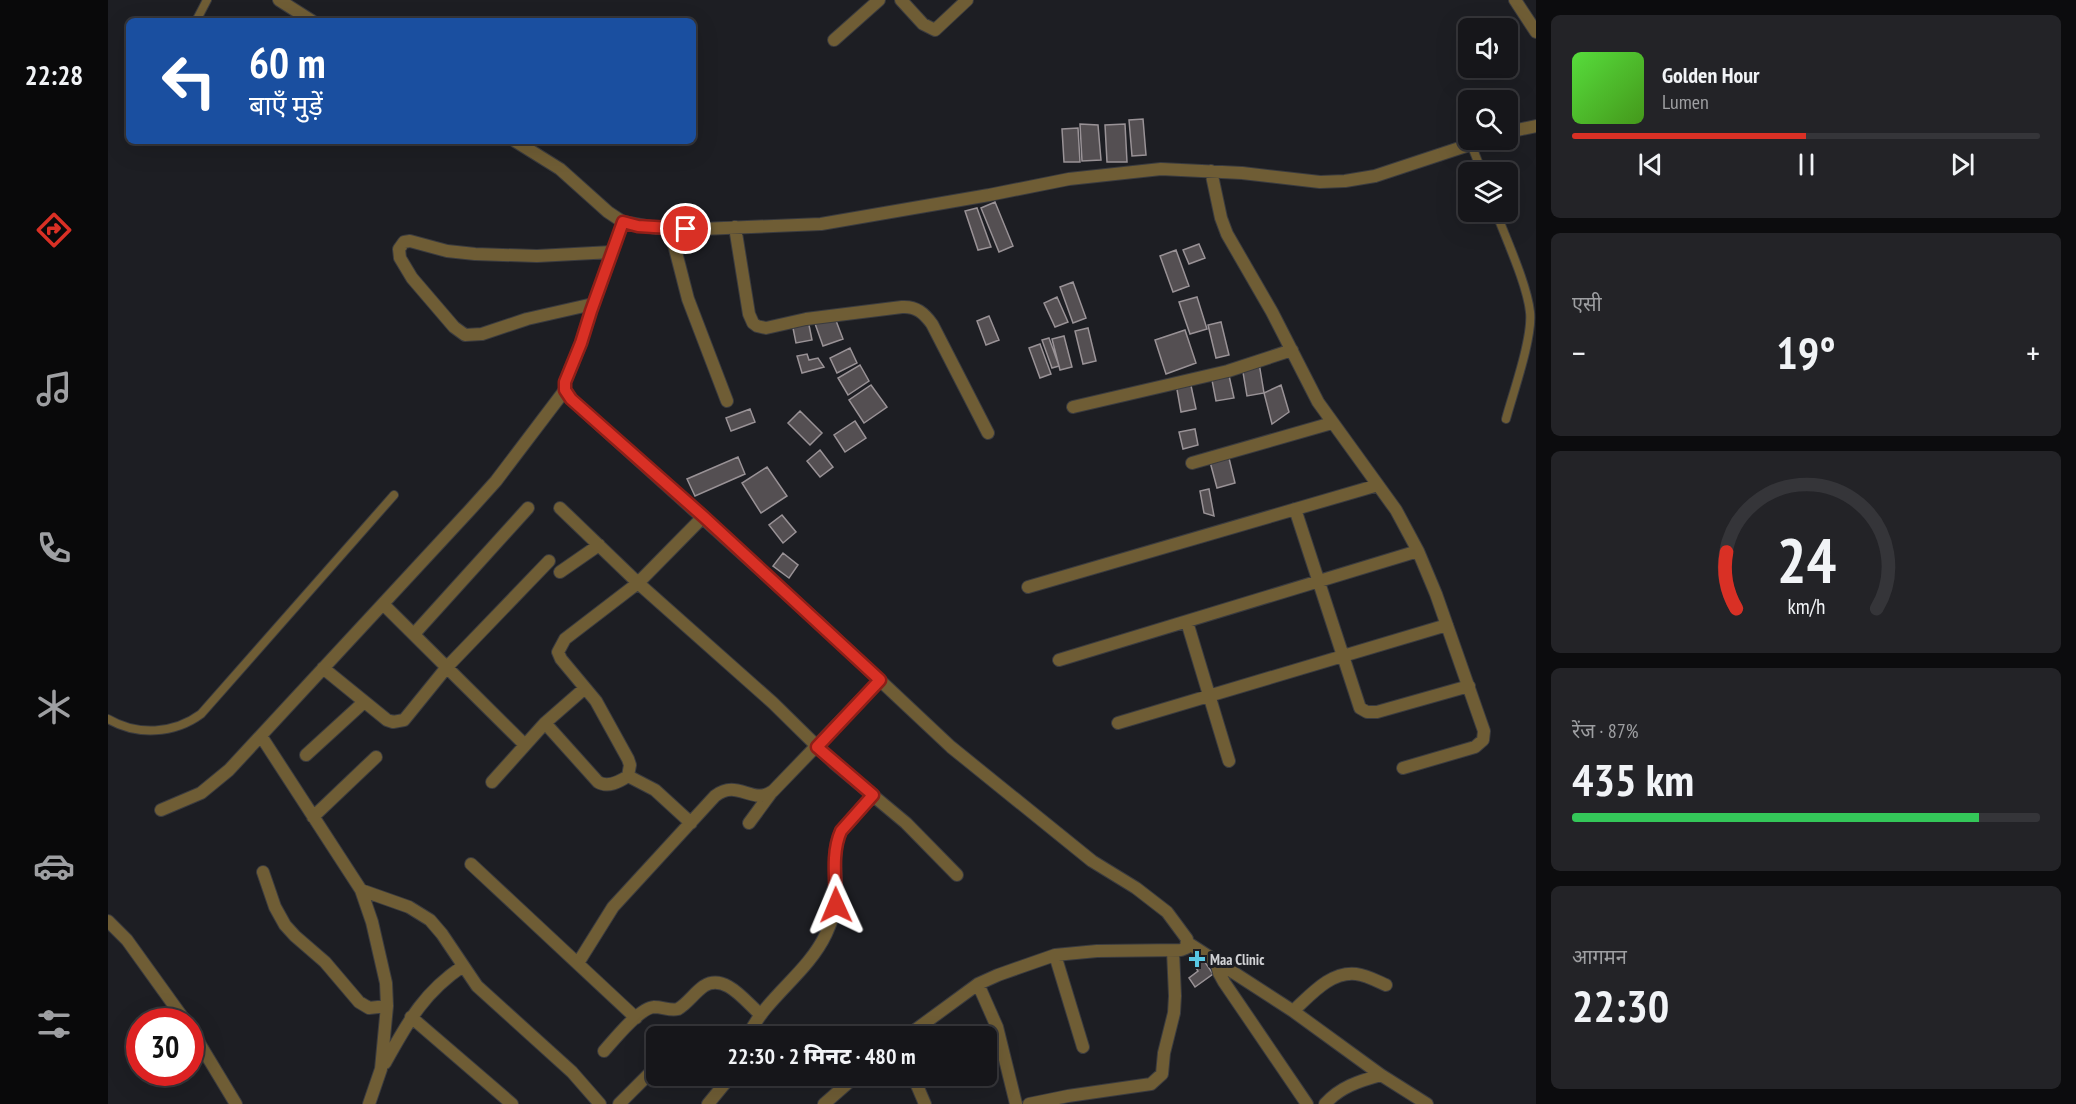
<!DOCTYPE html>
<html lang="hi">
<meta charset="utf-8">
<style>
body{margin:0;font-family:"PT Sans Narrow","Noto Sans Devanagari",sans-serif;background:#232327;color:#f1f3f6;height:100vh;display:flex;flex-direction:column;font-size:22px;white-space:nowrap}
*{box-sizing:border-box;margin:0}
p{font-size:20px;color:#9e9fa2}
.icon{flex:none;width:33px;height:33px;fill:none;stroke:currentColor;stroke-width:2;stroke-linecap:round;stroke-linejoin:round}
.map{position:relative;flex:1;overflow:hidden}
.sheet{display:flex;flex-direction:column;gap:15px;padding:15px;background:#0c0c0e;width:540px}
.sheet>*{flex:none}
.banner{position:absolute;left:18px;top:18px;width:570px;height:126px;border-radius:9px;box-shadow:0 6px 24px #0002,0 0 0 2px #353539;background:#1a4fa0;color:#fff;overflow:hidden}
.tools{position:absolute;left:1350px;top:18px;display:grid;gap:12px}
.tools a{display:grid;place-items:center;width:60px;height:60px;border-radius:9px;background:#16161a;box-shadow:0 6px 24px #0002,0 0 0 2px #353539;font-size:30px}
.speed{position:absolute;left:18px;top:1008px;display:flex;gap:12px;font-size:30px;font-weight:700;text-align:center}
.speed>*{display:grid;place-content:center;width:78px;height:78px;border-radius:50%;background:#16161a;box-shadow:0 6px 24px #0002,0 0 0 2px #353539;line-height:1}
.speed .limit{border:9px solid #d22;background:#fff;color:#111}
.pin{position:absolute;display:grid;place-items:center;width:51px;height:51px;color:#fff;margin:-26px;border:3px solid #fff;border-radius:50%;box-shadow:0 2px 6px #0007}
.me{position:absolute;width:66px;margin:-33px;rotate:359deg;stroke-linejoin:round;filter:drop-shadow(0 0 4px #0008)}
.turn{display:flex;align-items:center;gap:21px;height:126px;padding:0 24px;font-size:27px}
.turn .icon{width:78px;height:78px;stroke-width:2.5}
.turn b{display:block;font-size:42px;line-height:51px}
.big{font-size:45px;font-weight:800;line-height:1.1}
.sheet .widget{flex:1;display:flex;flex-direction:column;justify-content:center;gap:9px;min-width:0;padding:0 21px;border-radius:9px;background:#232327}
.sheet .dial{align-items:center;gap:0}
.dial svg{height:156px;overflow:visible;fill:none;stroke:#353539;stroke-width:7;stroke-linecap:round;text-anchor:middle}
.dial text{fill:#f1f3f6;stroke:none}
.song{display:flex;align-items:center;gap:18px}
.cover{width:72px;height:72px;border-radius:9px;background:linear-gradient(135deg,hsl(110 70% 55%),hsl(100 70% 35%))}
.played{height:6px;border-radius:3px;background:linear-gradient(90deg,#d93025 50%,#353539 50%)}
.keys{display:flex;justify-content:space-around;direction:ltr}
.heat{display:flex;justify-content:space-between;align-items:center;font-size:33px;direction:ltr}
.charge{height:9px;border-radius:4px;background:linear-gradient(90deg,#34c759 87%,#353539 0)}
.trip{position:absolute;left:538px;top:1026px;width:351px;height:60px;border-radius:9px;background:#16161a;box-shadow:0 6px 24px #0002,0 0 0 2px #353539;font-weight:800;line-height:60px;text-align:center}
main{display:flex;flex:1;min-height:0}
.tab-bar{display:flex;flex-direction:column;width:108px;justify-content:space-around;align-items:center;background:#09090a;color:#9e9fa2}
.tab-bar .icon{width:42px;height:42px}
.tab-bar .active{color:#d93025}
.tab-bar b{font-size:27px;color:#f1f3f6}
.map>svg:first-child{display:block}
</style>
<main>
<nav class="tab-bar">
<b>22:28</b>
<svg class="icon active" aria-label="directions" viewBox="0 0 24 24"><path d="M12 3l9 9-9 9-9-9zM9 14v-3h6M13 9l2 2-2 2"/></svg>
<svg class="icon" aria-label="music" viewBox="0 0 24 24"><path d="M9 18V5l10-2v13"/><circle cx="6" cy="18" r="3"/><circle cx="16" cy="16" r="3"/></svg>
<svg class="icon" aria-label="phone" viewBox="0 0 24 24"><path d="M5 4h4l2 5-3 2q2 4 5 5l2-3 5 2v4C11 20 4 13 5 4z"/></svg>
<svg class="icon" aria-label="climate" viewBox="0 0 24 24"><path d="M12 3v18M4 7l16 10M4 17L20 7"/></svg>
<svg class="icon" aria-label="car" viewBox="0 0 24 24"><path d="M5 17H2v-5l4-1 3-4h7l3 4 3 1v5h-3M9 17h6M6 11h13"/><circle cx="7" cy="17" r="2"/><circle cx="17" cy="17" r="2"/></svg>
<svg class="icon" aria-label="filters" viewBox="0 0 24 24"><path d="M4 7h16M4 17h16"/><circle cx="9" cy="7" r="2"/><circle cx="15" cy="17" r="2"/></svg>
</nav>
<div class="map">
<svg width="1428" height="1104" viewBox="0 0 1428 1104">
<rect width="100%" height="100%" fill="#1d1e23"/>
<path fill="#544f52" stroke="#999296" stroke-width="1.5" d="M1035 119 1038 155 1024 156 1021 120Z
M972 124 990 125 993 160 974 161Z
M1017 124 1019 162H999L997 125Z
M970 128 972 162H956L954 129Z
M887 202 905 246 891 252 873 208Z
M869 208 883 247 870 250 857 211Z
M1091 244 1097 258 1081 264 1075 250Z
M1068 250 1081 286 1065 292 1052 256Z
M965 282 978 318 965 323 952 287Z
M949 297 960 322 947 327 936 303Z
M1089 297 1099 329 1082 334 1071 302Z
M881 316 891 340 878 345 869 321Z
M705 318H727L735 339 715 346Z
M700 320 704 340 688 343 684 323Z
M1113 322 1121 355 1108 358 1100 325Z
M980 328 988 361 975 364 967 331Z
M1077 330 1088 363 1058 374 1047 340Z
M956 336 964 367 952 370 944 339Z
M941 338 951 366 944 368 934 340Z
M932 344 943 374 932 378 921 348Z
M742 348 749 363 729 373 722 358Z
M699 354 701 360 710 358 716 367 694 373 689 356Z
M1151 363 1156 393 1139 396 1134 366Z
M752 365 761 381 740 395 730 378Z
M1120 371 1126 398 1108 401 1103 375Z
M1082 381 1088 409 1073 412 1068 384Z
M763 385 779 407 756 423 741 400Z
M1173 385 1181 412 1164 424 1156 393Z
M642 409 647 422 623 431 618 418Z
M692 411 714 433 702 445 680 423Z
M747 421 758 438 737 452 726 435Z
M1087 429 1090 445 1075 449 1071 432Z
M712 450 725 467 712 477 699 461Z
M1120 454 1127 483 1109 488 1101 458Z
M630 457 637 474 587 496 579 479Z
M659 467 679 496 653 513 634 483Z
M1101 489 1106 516 1096 513 1092 491Z
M674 515 688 532 675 543 661 525Z
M675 553 690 565 681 578 665 566Z
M1095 959 1105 974 1087 987 1081 978 1090 971 1086 965Z"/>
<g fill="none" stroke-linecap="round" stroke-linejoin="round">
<defs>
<path id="lane" d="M88 21 99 0
M1363 144 1374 172
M1388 212C1398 239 1419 284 1422 312 1425 337 1405 393 1398 419
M0 719C29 736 66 734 93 714L286 495"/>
<path id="street" d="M171 0 204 21
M793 0 815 24 827 30 859 0
M1407 0 1428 32
M726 40 771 0
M1400 132 1428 126
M407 141 452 169 500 212 515 222 549 228 593 229 713 224 881 195 961 179 1053 169 1134 173 1212 182 1237 181 1267 176 1376 140
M1103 171 1113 218 1119 234 1164 312 1210 402 1288 510 1310 551 1328 594 1376 731 1375 740 1367 747 1295 768
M515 222 483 311 473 343 457 382V390L463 399 711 623 843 747 984 861 1028 888 1059 912 1079 939 1078 948 1073 950 989 951 947 955 890 975 870 984 799 1036
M627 227 641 314 645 323 649 326 658 328 698 319 794 307C808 306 816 313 824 324L880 433
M562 229 580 299 619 401
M485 304 419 319 374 334 357 335 346 327 304 278 292 258 291 249 296 242 302 241 339 251 367 254 429 256 504 252
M965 407 1120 371 1184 350
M1084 463 1224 423
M452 508 530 583 665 703 726 763 798 823 849 875
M1187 509 1252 708 1259 712H1269L1361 686
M452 572 491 545
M920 587 1270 485
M275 604 417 745
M1079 622 1121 761
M306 634 420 508
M951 660 1310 551
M215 668 279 720 285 722 296 720 339 667 441 561
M437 723 490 782C500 788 511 782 520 776L522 765 520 759 488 701 453 659 450 652 457 639 530 583 595 517
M1010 723 1339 625
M153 736 253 890 264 922 278 983 279 1006 273 1069 261 1104
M198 755 256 702
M520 776 547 790 583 823
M384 782 437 723 477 688
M53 810 93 793 121 770 361 511 388 481 457 390
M205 817 268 757
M641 823 663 793
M363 864 528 1018
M155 872 167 907 177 925 187 936 217 962 251 1002 261 1008 279 1006
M253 890 301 907 322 920 334 934 369 986 464 1072 492 1104
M0 921 19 940 78 1022
M1080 943 1185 1011 1273 1075 1319 1104
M947 955 975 1047
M1108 961 1111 973 1116 982 1199 1104
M470 963 505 907 607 796C630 778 644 806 665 791L772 680
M870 984 889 1027 908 1104
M1185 1011C1202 996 1222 971 1248 974 1258 975 1269 981 1278 985
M303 1017 404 1104
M82 1028 128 1104
M583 1036H585
M640 1036C658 997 699 974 718 934 722 925 727 914 728 904 730 879 722 854 733 831L765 795
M496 1051C506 1040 531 1008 546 1007 555 1007 562 1011 570 1009 580 1003 586 993 596 986 617 973 637 1001 652 1014
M277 1063C300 1022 315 993 355 966
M805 1076 817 1104
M511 1104 549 1066
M600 1104 623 1076
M716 1104 748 1076
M921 1104 960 1096 1043 1084 1054 1074 1056 1053 1066 1013 1067 996 1065 951
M1217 1104C1232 1087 1251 1081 1273 1075"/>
</defs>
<use href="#lane" stroke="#3a3b3f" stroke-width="10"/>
<use href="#street" stroke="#3a3b3f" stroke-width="14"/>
<use href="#lane" stroke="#6f5d35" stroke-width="8"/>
<use href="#street" stroke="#6f5d35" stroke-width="12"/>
</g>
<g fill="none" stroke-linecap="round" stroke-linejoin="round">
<defs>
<path id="route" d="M578 229 530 226 515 222 483 311 473 343 457 382V390L463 399 596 517 772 680 709 747 765 795 733 831C723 853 728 881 728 905"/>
</defs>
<use href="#route" stroke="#8d1f18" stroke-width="15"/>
<use href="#route" stroke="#d93025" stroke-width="10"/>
</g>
<path fill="#59c8e4" stroke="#1d1e23" stroke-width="2" d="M1086 950h6v6h6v6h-6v6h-6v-6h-6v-6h6z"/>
<g text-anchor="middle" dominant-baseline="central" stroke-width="6" stroke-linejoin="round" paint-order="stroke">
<g font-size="15" font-weight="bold" fill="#d1d2d5" stroke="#1d1e23" text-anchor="start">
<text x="1102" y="959">Maa Clinic</text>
</g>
</g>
</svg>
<div class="tools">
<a><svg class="icon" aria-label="sound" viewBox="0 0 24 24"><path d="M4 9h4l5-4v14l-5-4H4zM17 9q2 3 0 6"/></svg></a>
<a><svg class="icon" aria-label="search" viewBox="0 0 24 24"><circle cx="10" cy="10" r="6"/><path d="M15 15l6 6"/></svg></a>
<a><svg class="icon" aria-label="layers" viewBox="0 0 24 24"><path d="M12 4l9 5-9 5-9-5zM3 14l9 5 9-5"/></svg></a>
</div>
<div class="speed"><div class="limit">30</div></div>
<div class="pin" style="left:578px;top:229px;background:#d93025"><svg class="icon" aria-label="arrive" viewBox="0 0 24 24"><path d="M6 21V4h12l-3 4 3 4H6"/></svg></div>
<svg class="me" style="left:728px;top:905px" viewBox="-20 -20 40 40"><path d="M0-17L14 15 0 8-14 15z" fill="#d93025" stroke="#fff" stroke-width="4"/></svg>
<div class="trip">22:30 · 2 मिनट · 480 m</div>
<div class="banner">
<div class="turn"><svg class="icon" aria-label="left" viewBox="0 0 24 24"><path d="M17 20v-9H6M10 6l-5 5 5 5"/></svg><div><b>60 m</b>बाएँ मुड़ें</div></div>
</div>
</div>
<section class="sheet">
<div class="widget">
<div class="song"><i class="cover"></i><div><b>Golden Hour</b><p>Lumen</p></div></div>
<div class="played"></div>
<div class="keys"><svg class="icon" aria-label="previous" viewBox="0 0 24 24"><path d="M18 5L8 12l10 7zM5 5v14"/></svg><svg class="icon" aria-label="pause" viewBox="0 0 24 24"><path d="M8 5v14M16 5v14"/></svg><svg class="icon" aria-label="next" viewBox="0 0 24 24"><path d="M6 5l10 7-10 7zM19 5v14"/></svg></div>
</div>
<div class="widget"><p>एसी</p>
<div class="heat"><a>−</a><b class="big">19°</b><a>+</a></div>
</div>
<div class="widget dial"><svg viewBox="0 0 100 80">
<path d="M14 69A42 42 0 1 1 86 69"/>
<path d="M14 69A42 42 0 0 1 9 40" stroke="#d93025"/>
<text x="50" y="56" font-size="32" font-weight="700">24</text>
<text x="50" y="72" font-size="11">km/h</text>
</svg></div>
<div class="widget"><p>रेंज · 87%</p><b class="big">435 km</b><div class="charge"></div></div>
<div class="widget"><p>आगमन</p><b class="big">22:30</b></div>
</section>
</main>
